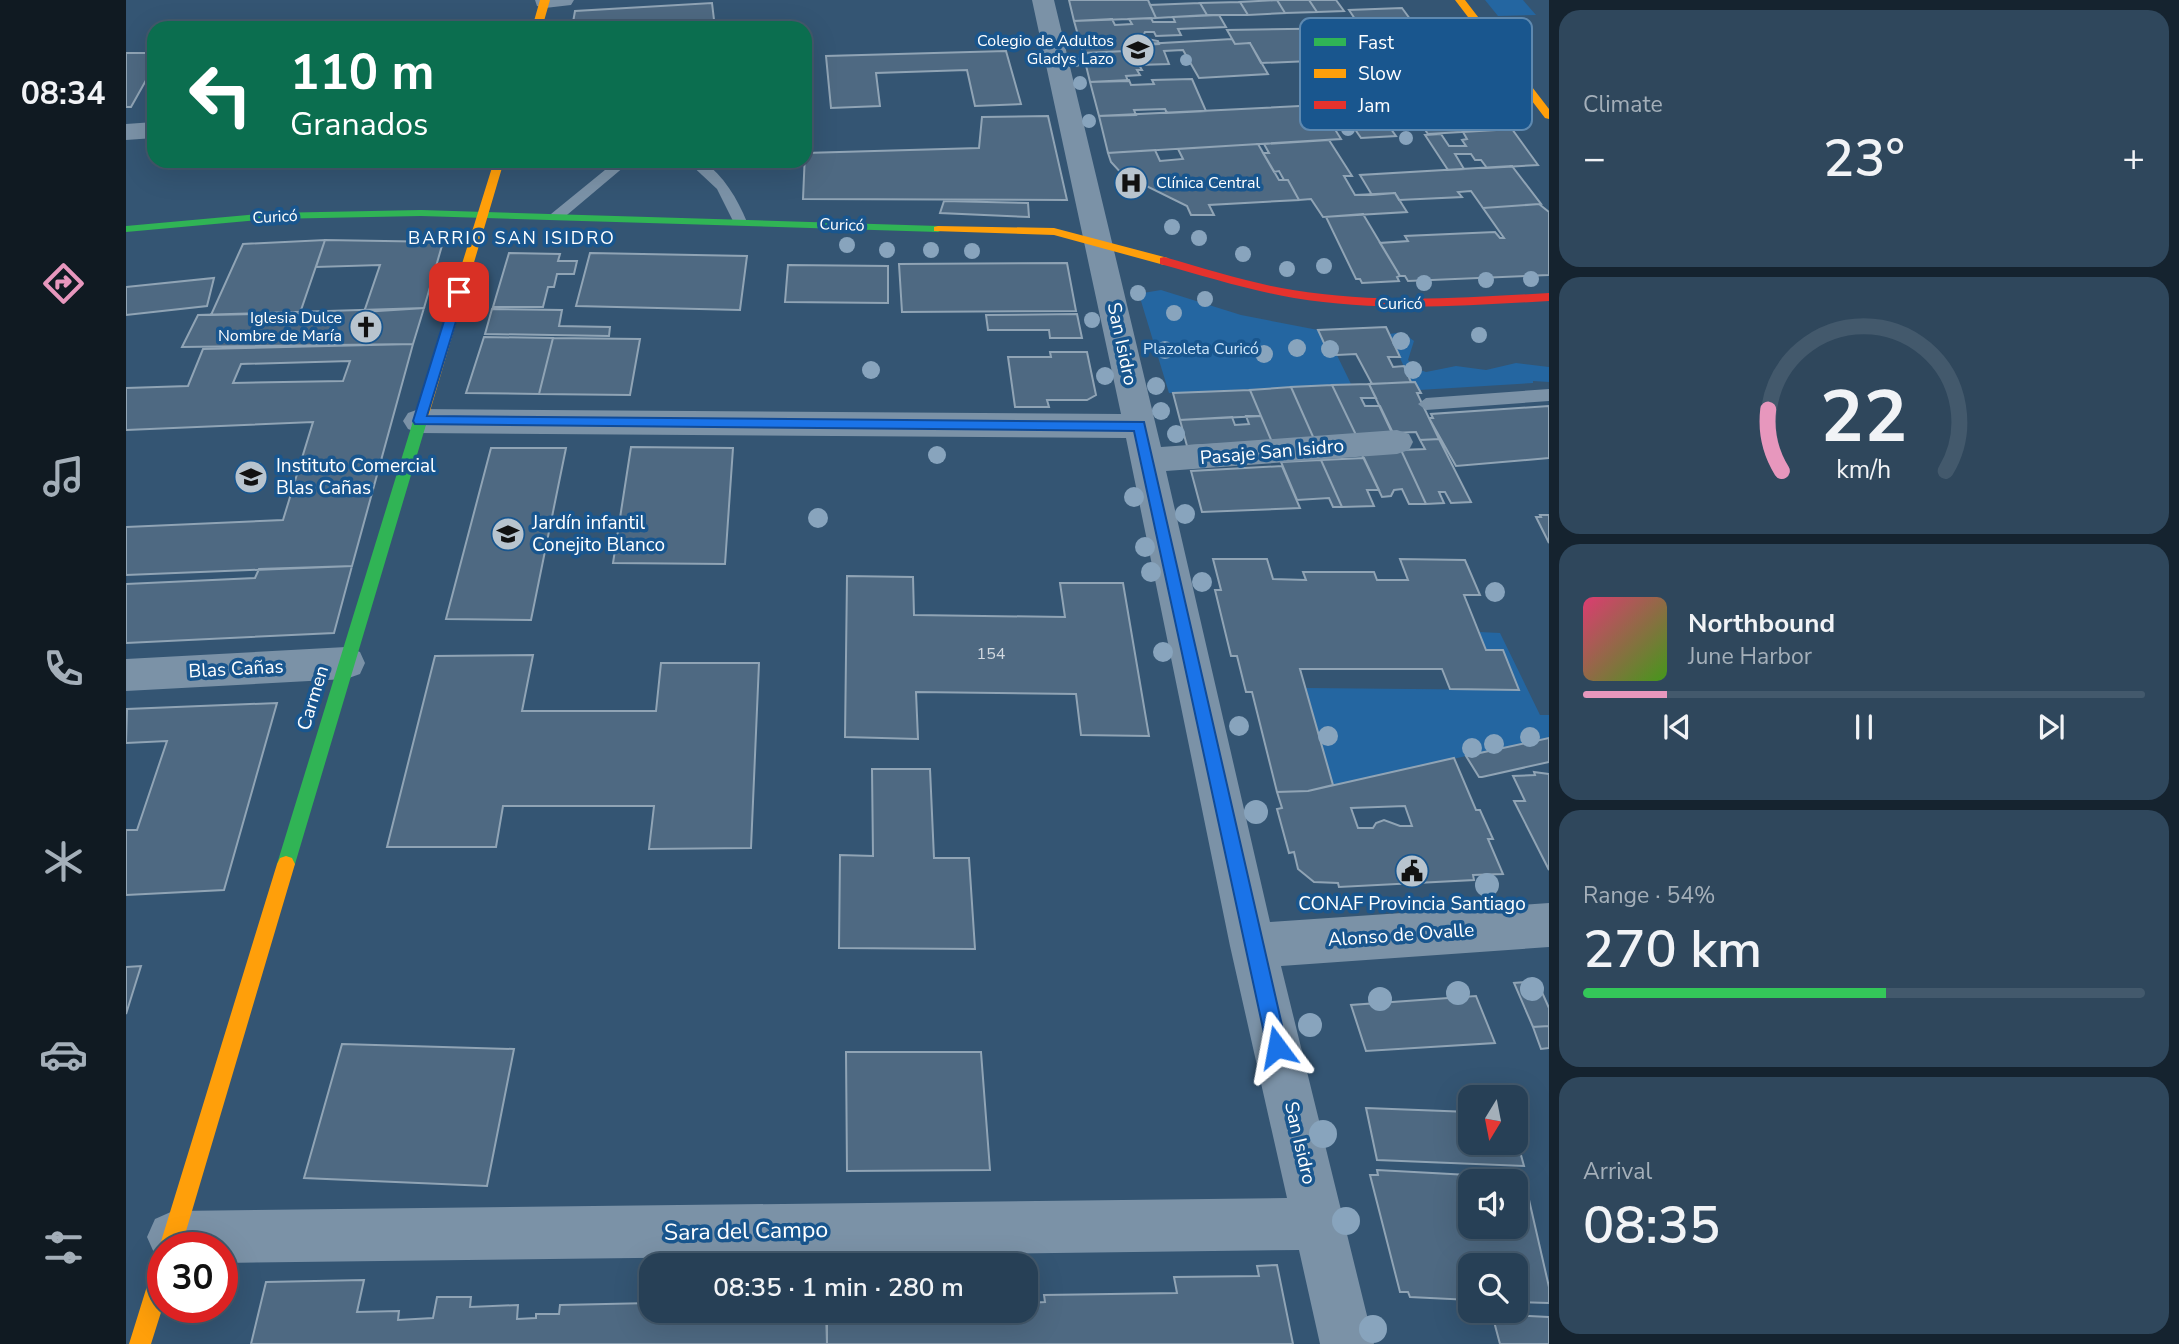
<!DOCTYPE html>
<meta charset="utf-8">
<style>
body{margin:0;font-family:"Nunito Sans",sans-serif;background:#2f475c;color:#f1f3f6;height:100vh;display:flex;flex-direction:column;font-size:26px;white-space:nowrap}
*{box-sizing:border-box;margin:0}
p{font-size:23px;color:#a4afb9}
.icon{flex:none;width:38px;height:38px;fill:none;stroke:currentColor;stroke-width:2;stroke-linecap:round;stroke-linejoin:round}
.map{position:relative;flex:1;overflow:hidden}
.side{display:flex;flex-direction:column;gap:10px;padding:10px;background:#15232f;width:630px}
.side>*{flex:none}
.hud{position:absolute;left:21px;top:21px;width:665px;height:147px;border-radius:21px;box-shadow:0 7px 28px #0002,0 0 0 2px #43596c;background:#0b6e4f;color:#fff;overflow:hidden}
.needle{width:46px;rotate:190deg}
.buttons{position:absolute;left:1332px;top:1085px;display:grid;gap:14px}
.buttons a{display:grid;place-items:center;width:70px;height:70px;border-radius:14px;background:#274056;box-shadow:0 7px 28px #0002,0 0 0 2px #43596c;font-size:35px}
.speed{position:absolute;left:21px;top:1232px;display:flex;gap:14px;font-size:35px;font-weight:700;text-align:center}
.speed>*{display:grid;place-content:center;width:91px;height:91px;border-radius:50%;background:#274056;box-shadow:0 7px 28px #0002,0 0 0 2px #43596c;line-height:1}
.speed .limit{border:10px solid #d22;background:#fff;color:#111}
.pin{position:absolute;display:grid;place-items:center;width:60px;height:60px;color:#fff;margin:-30px;border-radius:14px;box-shadow:0 4px 10px #0006}
.me{position:absolute;width:77px;margin:-38px;rotate:347deg;stroke-linejoin:round;filter:drop-shadow(0 0 5px #0008)}
.turn{display:flex;align-items:center;gap:24px;height:147px;padding:0 28px;font-size:32px}
.turn .icon{width:91px;height:91px;stroke-width:2.5}
.turn b{display:block;font-size:49px;line-height:60px}
.big{font-size:52px;font-weight:600;line-height:1.1}
.side .widget{flex:1;display:flex;flex-direction:column;justify-content:center;gap:10px;min-width:0;padding:0 24px;border-radius:21px;background:#2f475c}
.side .dial{align-items:center;gap:0}
.dial svg{height:182px;overflow:visible;fill:none;stroke:#43596c;stroke-width:7;stroke-linecap:round;text-anchor:middle}
.dial text{fill:#f1f3f6;stroke:none}
.song{display:flex;align-items:center;gap:21px}
.cover{width:84px;height:84px;border-radius:10px;background:linear-gradient(135deg,hsl(340 70% 55%),hsl(100 70% 35%))}
.played{height:7px;border-radius:4px;background:linear-gradient(90deg,#e797bd 15%,#43596c 15%)}
.keys{display:flex;justify-content:space-around;direction:ltr}
.heat{display:flex;justify-content:space-between;align-items:center;font-size:38px;direction:ltr}
.charge{height:10px;border-radius:5px;background:linear-gradient(90deg,#34c759 54%,#43596c 0)}
.trip{position:absolute;left:513px;top:1253px;width:399px;height:70px;border-radius:21px;background:#274056;box-shadow:0 7px 28px #0002,0 0 0 2px #43596c;font-weight:600;line-height:70px;text-align:center}
main{display:flex;flex:1;min-height:0}
.tab-bar{display:flex;flex-direction:column;width:126px;justify-content:space-around;align-items:center;background:#101a22;color:#a4afb9}
.tab-bar .icon{width:49px;height:49px}
.tab-bar .on{color:#e797bd}
.tab-bar b{font-size:32px;color:#f1f3f6}
.map>svg:first-child{display:block}
</style>
<main>
<nav class="tab-bar">
<b>08:34</b>
<svg class="icon on" aria-label="directions" viewBox="0 0 24 24"><path d="M12 3l9 9-9 9-9-9zM9 14v-3h6M13 9l2 2-2 2"/></svg>
<svg class="icon" aria-label="music" viewBox="0 0 24 24"><path d="M9 18V5l10-2v13"/><circle cx="6" cy="18" r="3"/><circle cx="16" cy="16" r="3"/></svg>
<svg class="icon" aria-label="phone" viewBox="0 0 24 24"><path d="M5 4h4l2 5-3 2q2 4 5 5l2-3 5 2v4C11 20 4 13 5 4z"/></svg>
<svg class="icon" aria-label="climate" viewBox="0 0 24 24"><path d="M12 3v18M4 7l16 10M4 17L20 7"/></svg>
<svg class="icon" aria-label="car" viewBox="0 0 24 24"><path d="M5 17H2v-5l4-1 3-4h7l3 4 3 1v5h-3M9 17h6M6 11h13"/><circle cx="7" cy="17" r="2"/><circle cx="17" cy="17" r="2"/></svg>
<svg class="icon" aria-label="filters" viewBox="0 0 24 24"><path d="M4 7h16M4 17h16"/><circle cx="9" cy="7" r="2"/><circle cx="15" cy="17" r="2"/></svg>
</nav>
<div class="map">
<svg width="1423" height="1344" viewBox="0 0 1423 1344">
<rect width="100%" height="100%" fill="#345573"/>
<path fill="#2466a1" d="M1359 0H1397L1410 15 1372 16Z
M1035 290 1115 315 1192 330 1198 343H1205L1225 384 1043 393 1015 301 1017 293Z
M1270 333H1277L1288 341 1282 360 1291 369 1300 372 1330 366 1360 370 1390 363 1423 367V382L1407 381V383L1293 390 1289 382H1285L1263 334Z
M1353 632 1374 633 1414 715H1423V738L1207 785 1180 688 1393 690 1377 650H1360Z"/>
<path fill="#4e6982" stroke="#90a4b5" stroke-width="2" fill-rule="evenodd" d="M943 0H1022L1030 18 948 21Z
M1151 0 1159 13 1122 15 1114 2Z
M1151 0H1183L1191 12 1159 13Z
M1183 0H1210L1218 11 1191 12Z
M1114 2 1122 15H1081L1074 3Z
M586 3 589 28H446L449 11Z
M1074 3 1081 15 1030 18 1024 5Z
M1276 8 1317 64 1262 66 1256 58 1135 63 1124 43 1109 44 1101 30 1235 28 1223 10Z
M1093 15 1100 27 1052 29 1055 35 1030 36 1028 32H1019L1016 38 1032 41 1033 44 997 46 999 51 957 53 948 21 986 19 989 25 1006 24 1003 19 1025 18 1027 22H1049L1047 17Z
M1106 39 1109 44 1124 43 1142 74 1073 78 1057 50 1038 51 1043 64 1013 65 1016 70H1011L1014 75 1000 76 1002 81 964 82 957 53 1021 50 1019 44Z
M880 51 895 104 849 106 841 70 750 73 754 106 705 108 700 56Z
M0 53H28V66L5 107H0Z
M1066 79 1080 111 1041 113 1039 109 1008 110 1010 115 973 116 964 82 1003 80 1005 85 1028 84 1026 80Z
M1194 105 1215 139 982 153 973 116Z
M922 116 941 200 677 199 679 153 853 148 856 117Z
M1379 119 1386 129 1302 134 1295 124Z
M1241 121 1245 126 1262 125 1270 136 1235 138 1224 122Z
M1386 129 1412 165 1361 168 1355 160H1349L1345 154H1329L1338 169 1322 170 1299 135 1315 134 1323 146H1340L1336 140 1341 139 1337 132Z
M1203 140 1226 176H1218L1229 195 1269 193 1281 212 1197 217 1185 199 1173 200 1162 180H1158L1153 171 1148 172 1137 153H1143L1138 144Z
M1132 144 1153 180H1162L1173 200 1083 205 1088 215H1065L1061 206 996 174 985 162 982 153 1029 150 1034 161 1057 159 1052 149Z
M1386 166 1415 204 1357 208 1345 191 1332 192 1336 197 1273 200 1269 193 1246 195 1234 175Z
M818 201 902 203 903 217 814 213Z
M1413 204 1423 212V275L1282 281 1279 276H1274L1254 243 1282 241 1279 236 1369 232 1374 238H1378L1357 208Z
M1237 214 1274 276 1271 277 1273 281 1236 283 1234 279H1230L1200 217Z
M199 240 174 313 85 315 117 244Z
M199 240 317 242 298 308 238 312 254 265 190 267Z
M383 253 434 254 432 261H451L448 274H431L428 287H422L417 307H367Z
M464 253 621 256 614 310 450 306Z
M941 263 950 311 776 312 773 264Z
M662 265 762 266V303L659 302Z
M88 278 81 306 0 315V287Z
M298 308 287 344 56 347 72 315Z
M366 309 436 310 433 326 484 327 483 336 359 334Z
M951 314 956 338H924L923 330H862L860 315Z
M1260 327 1274 357H1262L1267 367 1278 366 1285 382 1246 384 1230 354 1211 355 1205 343H1198L1192 330Z
M358 337 427 338 413 394 340 393Z
M427 338 514 339 504 395 413 394Z
M287 344 226 566 0 575V527L157 520 187 422 0 430V388L62 386 77 349ZM224 361 217 381 107 383 115 364Z
M924 352H961L970 395 961 400H921L923 407H889L882 357H925Z
M1289 382 1295 393H1291L1313 439 1294 440 1290 432 1266 433 1243 384Z
M1243 384 1250 398H1235L1239 406H1254L1268 435 1231 437 1206 385Z
M1206 385 1231 437 1188 439 1165 387Z
M1165 387 1188 439 1146 442 1124 390Z
M1124 390 1135 416 1054 420 1047 393Z
M1423 406V458L1330 466 1303 418H1307L1305 414Z
M1120 416H1135L1146 442 1061 446 1054 420 1106 417 1109 425 1123 424Z
M1313 439 1345 502 1325 503 1319 492H1313L1318 503 1300 504 1275 450 1299 449 1294 440Z
M505 447 607 448 599 564 487 563Z
M365 448H440L405 620 320 619Z
M1275 450 1300 504H1283L1276 489 1268 490 1265 496 1256 497 1235 453Z
M1238 458 1253 490H1241L1248 506 1216 507 1195 460Z
M1195 460 1216 507H1207L1203 498 1171 500 1155 462Z
M1156 466 1174 508 1076 512 1065 471Z
M1414 515H1423V543L1410 517H1415Z
M1087 559H1141L1147 579 1180 580 1177 572H1248L1251 580H1282L1274 559 1339 560 1354 595H1338L1360 650H1377L1393 690 1324 689 1316 669H1174L1207 785 1182 791 1151 792 1126 692H1120L1111 656H1105L1089 590H1095Z
M226 566 208 633 0 643V584L129 578 133 569Z
M721 576 787 577 788 615 939 617 934 583H997L1023 736 955 735 950 694 790 692 792 739 719 737Z
M407 655 396 711H530L535 663H633L625 848 523 849 528 806H377L370 847H261L309 656Z
M151 703 98 890 0 895V830H11L41 741 0 743 1 709Z
M1423 738V762L1356 777H1353L1340 756Z
M1328 758 1350 810H1354L1367 839H1362L1377 874 1347 875 1348 880 1213 887 1212 883 1188 882 1172 869 1168 852 1163 853 1151 809 1156 808 1151 792 1182 791ZM1279 806 1286 826H1274L1258 820 1250 823 1247 828H1232L1225 808Z
M746 769H804L808 858H843L849 949 713 948 714 855 747 856Z
M1408 772 1423 774V870L1388 801H1399L1387 776 1409 775Z
M15 966 0 1014V967Z
M1411 981 1423 1008V1026L1407 1027 1388 983Z
M1350 996 1369 1043 1240 1051 1225 1005Z
M1423 1026V1048L1415 1049 1407 1027Z
M216 1044 388 1049 361 1186 178 1178Z
M720 1052H855L864 1170 721 1171Z
M1240 1108 1344 1112V1143H1390V1137L1398 1166 1251 1160Z
M1251 1170 1398 1178 1423 1287V1303L1390 1302V1265H1344V1300L1284 1297 1282 1292H1274L1244 1175H1252ZM1344 1181H1390V1227H1344Z
M1151 1265 1167 1344H701V1323L745 1324V1311H900V1303L919 1302 918 1295 1051 1293 1048 1277 1133 1276 1131 1266Z
M238 1280 231 1312 273 1311 272 1320 307 1318 311 1297H345L344 1307 392 1305 391 1319 410 1318V1314H433L434 1305 525 1303V1311H700L701 1344H125L140 1282Z
M1366 1314 1423 1317V1344H1374Z"/>
<g fill="none" stroke-linecap="round" stroke-linejoin="round">
<path fill="#7b92a7" fill-rule="evenodd" d="M490 161H505L435 220H425V214Z
M561 161H577C598 176 611 198 621 222L619 225H609L591 189Z
M1423 389V401L1300 410 1292 404 1300 398Z"/>
<path fill="#7b92a7" fill-rule="evenodd" d="M409 0H448L445 5 419 8 411 6Z
M906 0H928L1035 447 1271 430 1283 434 1287 442 1283 450 1271 454 1040 471 1144 922 1423 903V947L1155 966 1248 1344H1194L1173 1250 96 1263V1248H37V1259L29 1255 21 1237 29 1219 47 1211 1161 1198 1104 946 1000 438 293 433 282 429 277 421 282 413 293 409 995 414Z
M28 122V138L0 140V124Z
M220 647 234 652 239 663 234 674 220 679 0 691V659Z"/>
<path fill="#30b455" fill-rule="evenodd" d="M295 210 812 226 818 229 812 232 295 216 145 219 0 232V226L145 213Z
M295 413 302 418 169 864 166 870 160 872 154 870 151 864 288 418Z"/>
<path fill="#ff9f0a" fill-rule="evenodd" d="M414 0H424L416 28H406Z
M1329 0H1339L1423 109V119L1419 118Z
M368 161H378L302 418 295 423 288 418Z
M812 226 928 228 1042 258 1044 261 1038 265 928 235 808 231V227Z
M160 856 166 858 169 864 55 1248H37V1256L33 1248 151 864 154 858Z
M37 1259V1306L25 1344H3L26 1270 29 1262Z"/>
<path fill="#e5322d" fill-rule="evenodd" d="M1038 257C1081 269 1123 283 1167 290 1252 304 1338 298 1423 293V301C1338 306 1252 312 1168 298 1122 290 1078 276 1034 264V258Z"/>
</g>
<g fill="#88a4bd">
<circle cx="1060" cy="60" r="6"/>
<circle cx="950" cy="61" r="6"/>
<circle cx="954" cy="83" r="7"/>
<circle cx="963" cy="121" r="7"/>
<circle cx="1222" cy="129" r="7"/>
<circle cx="1280" cy="138" r="7"/>
<circle cx="1046" cy="227" r="8"/>
<circle cx="1073" cy="238" r="8"/>
<circle cx="721" cy="245" r="8"/>
<circle cx="761" cy="250" r="8"/>
<circle cx="805" cy="250" r="8"/>
<circle cx="846" cy="251" r="8"/>
<circle cx="1117" cy="254" r="8"/>
<circle cx="1198" cy="266" r="8"/>
<circle cx="1161" cy="269" r="8"/>
<circle cx="1405" cy="279" r="8"/>
<circle cx="1360" cy="280" r="8"/>
<circle cx="1298" cy="283" r="8"/>
<circle cx="1012" cy="293" r="8"/>
<circle cx="1079" cy="299" r="8"/>
<circle cx="1048" cy="313" r="8"/>
<circle cx="966" cy="320" r="8"/>
<circle cx="1353" cy="335" r="8"/>
<circle cx="1275" cy="341" r="9"/>
<circle cx="1171" cy="348" r="9"/>
<circle cx="1204" cy="349" r="9"/>
<circle cx="1039" cy="350" r="9"/>
<circle cx="1138" cy="354" r="9"/>
<circle cx="745" cy="370" r="9"/>
<circle cx="1287" cy="370" r="9"/>
<circle cx="979" cy="376" r="9"/>
<circle cx="1030" cy="386" r="9"/>
<circle cx="1035" cy="411" r="9"/>
<circle cx="1050" cy="434" r="9"/>
<circle cx="811" cy="455" r="9"/>
<circle cx="1008" cy="497" r="10"/>
<circle cx="1059" cy="514" r="10"/>
<circle cx="692" cy="518" r="10"/>
<circle cx="1019" cy="547" r="10"/>
<circle cx="1025" cy="572" r="10"/>
<circle cx="1076" cy="582" r="10"/>
<circle cx="1369" cy="592" r="10"/>
<circle cx="1037" cy="652" r="10"/>
<circle cx="1113" cy="726" r="10"/>
<circle cx="1202" cy="736" r="10"/>
<circle cx="1404" cy="737" r="10"/>
<circle cx="1368" cy="744" r="10"/>
<circle cx="1346" cy="748" r="10"/>
<circle cx="1130" cy="812" r="12"/>
<circle cx="1361" cy="885" r="12"/>
<circle cx="1406" cy="989" r="12"/>
<circle cx="1332" cy="993" r="12"/>
<circle cx="1254" cy="999" r="12"/>
<circle cx="1184" cy="1025" r="12"/>
<circle cx="1197" cy="1134" r="14"/>
<circle cx="1220" cy="1221" r="14"/>
<circle cx="1247" cy="1329" r="14"/>
</g>
<path fill="#1a73e8" stroke="#114b97" stroke-width="2" d="M333 289 339 292 301 416 1018 422 1161 1047 1158 1054 1151 1057 1144 1054 1141 1047 1008 431 289 424 287 421 327 292Z"/>
<defs>
<symbol id="school-disc" viewBox="-11 -11 22 22"><circle r="9.5" fill="#b8c4ce" stroke="#19568e"/><path d="M0-5L7-2L0 1L-7-2ZM-4 1L0 2.5L4 1V4Q0 6-4 4Z" fill="#111"/></symbol>
<symbol id="hospital-disc" viewBox="-11 -11 22 22"><circle r="9.5" fill="#b8c4ce" stroke="#19568e"/><path d="M-5-5h3v3.5h4V-5h3V5h-3V1.5h-4V5h-3Z" fill="#111"/></symbol>
<symbol id="church-disc" viewBox="-11 -11 22 22"><circle r="9.5" fill="#b8c4ce" stroke="#19568e"/><path d="M-1.2-6h2.4v3.5h3.3v2.4h-3.3V6h-2.4V-.1h-3.3v-2.4h3.3Z" fill="#111"/></symbol>
<symbol id="civic-disc" viewBox="-11 -11 22 22"><circle r="9.5" fill="#b8c4ce" stroke="#19568e"/><path d="M-.6-6.5H3V-4.5H.6V-3L4-1V1h2V6H-6V1h2V-1L-.6-3ZM-1.2 2.5V6h2.4V2.5Z" fill="#111"/></symbol>
</defs>
<g fill-rule="evenodd">
<use href="#school-disc" x="993" y="31" width="38" height="38"/>
<use href="#hospital-disc" x="986" y="164" width="38" height="38"/>
<use href="#church-disc" x="221" y="308" width="38" height="38"/>
<use href="#school-disc" x="106" y="458" width="38" height="38"/>
<use href="#school-disc" x="363" y="515" width="38" height="38"/>
<use href="#civic-disc" x="1267" y="852" width="38" height="38"/>
</g>
<g text-anchor="middle" dominant-baseline="central" stroke-width="7" stroke-linejoin="round" paint-order="stroke">
<g font-size="16" fill="#fff" stroke="#19568e" text-anchor="end">
<text x="988" y="41">Colegio de Adultos<tspan x="988" dy="18">Gladys Lazo</tspan></text>
<text x="1030" y="183" text-anchor="start">Clínica Central</text>
<text x="216" y="318">Iglesia Dulce<tspan x="216" dy="18">Nombre de María</tspan></text>
</g>
<g font-size="16" fill="#fff" stroke="#19568e">
<text transform="translate(149 217) rotate(-3)">Curicó</text>
<text transform="translate(716 225) rotate(2)">Curicó</text>
<text x="1274" y="304">Curicó</text>
</g>
<g font-size="16" fill="#cce5fa" stroke="#19568e">
<text x="1075" y="349">Plazoleta Curicó</text>
</g>
<g font-size="16" fill="#d3dae0">
<text x="865" y="654">154</text>
</g>
<g font-size="18" letter-spacing="2" fill="#fff" stroke="#19568e">
<text x="386" y="238">BARRIO SAN ISIDRO</text>
</g>
<g font-size="19" fill="#fff" stroke="#19568e">
<text transform="translate(996 344) rotate(78)">San Isidro</text>
<text transform="translate(1146 452) rotate(-5)">Pasaje San Isidro</text>
<text transform="translate(110 669) rotate(-3)">Blas Cañas</text>
<text transform="translate(187 698) rotate(-73)">Carmen</text>
<text transform="translate(1275 935) rotate(-4)">Alonso de Ovalle</text>
<text transform="translate(1174 1143) rotate(77)">San Isidro</text>
</g>
<g font-size="19" fill="#fff" stroke="#19568e" text-anchor="start">
<text x="150" y="466">Instituto Comercial<tspan x="150" dy="22">Blas Cañas</tspan></text>
<text x="406" y="523">Jardín infantil<tspan x="406" dy="22">Conejito Blanco</tspan></text>
<text x="1286" y="904" text-anchor="middle">CONAF Provincia Santiago</text>
</g>
<g font-size="23" fill="#fff" stroke="#19568e">
<text transform="translate(620 1231) rotate(-1)">Sara del Campo</text>
</g>
</g>
<rect x="1174" y="18" width="232" height="112" rx="10" fill="#19568e" stroke="#5e89b0" stroke-width="2"/>
<rect x="1188" y="38" width="32" height="8" fill="#30b455"/>
<rect x="1188" y="69" width="32" height="9" fill="#ff9f0a"/>
<rect x="1188" y="101" width="32" height="8" fill="#e5322d"/>
<g font-size="19" fill="#fff">
<text x="1232" y="49">Fast</text>
<text x="1232" y="80">Slow</text>
<text x="1232" y="112">Jam</text>
</g>
</svg>
<div class="buttons">
<a><svg class="needle" viewBox="-14 -14 28 28"><path d="M0-13l5 13h-10z" fill="#e53935"/><path d="M0 13l5-13h-10z" fill="#a4afb9"/></svg></a>
<a><svg class="icon" aria-label="sound" viewBox="0 0 24 24"><path d="M4 9h4l5-4v14l-5-4H4zM17 9q2 3 0 6"/></svg></a>
<a><svg class="icon" aria-label="search" viewBox="0 0 24 24"><circle cx="10" cy="10" r="6"/><path d="M15 15l6 6"/></svg></a>
</div>
<div class="speed"><div class="limit">30</div></div>
<div class="pin" style="left:333px;top:292px;background:#d93025"><svg class="icon" aria-label="arrive" viewBox="0 0 24 24"><path d="M6 21V4h12l-3 4 3 4H6"/></svg></div>
<svg class="me" style="left:1151px;top:1047px" viewBox="-20 -20 40 40"><path d="M0-17L14 15 0 8-14 15z" fill="#1a73e8" stroke="#fff" stroke-width="4"/></svg>
<div class="trip">08:35 · 1 min · 280 m</div>
<div class="hud">
<div class="turn"><svg class="icon" aria-label="left" viewBox="0 0 24 24"><path d="M17 20v-9H6M10 6l-5 5 5 5"/></svg><div><b>110 m</b>Granados</div></div>
</div>
</div>
<section class="side">
<div class="widget"><p>Climate</p>
<div class="heat"><a>−</a><b class="big">23°</b><a>+</a></div>
</div>
<div class="widget dial"><svg viewBox="0 0 100 80">
<path d="M14 69A42 42 0 1 1 86 69"/>
<path d="M14 69A42 42 0 0 1 8 42" stroke="#e797bd"/>
<text x="50" y="56" font-size="32" font-weight="700">22</text>
<text x="50" y="72" font-size="11">km/h</text>
</svg></div>
<div class="widget">
<div class="song"><i class="cover"></i><div><b>Northbound</b><p>June Harbor</p></div></div>
<div class="played"></div>
<div class="keys"><svg class="icon" aria-label="previous" viewBox="0 0 24 24"><path d="M18 5L8 12l10 7zM5 5v14"/></svg><svg class="icon" aria-label="pause" viewBox="0 0 24 24"><path d="M8 5v14M16 5v14"/></svg><svg class="icon" aria-label="next" viewBox="0 0 24 24"><path d="M6 5l10 7-10 7zM19 5v14"/></svg></div>
</div>
<div class="widget"><p>Range · 54%</p><b class="big">270 km</b><div class="charge"></div></div>
<div class="widget"><p>Arrival</p><b class="big">08:35</b></div>
</section>
</main>
